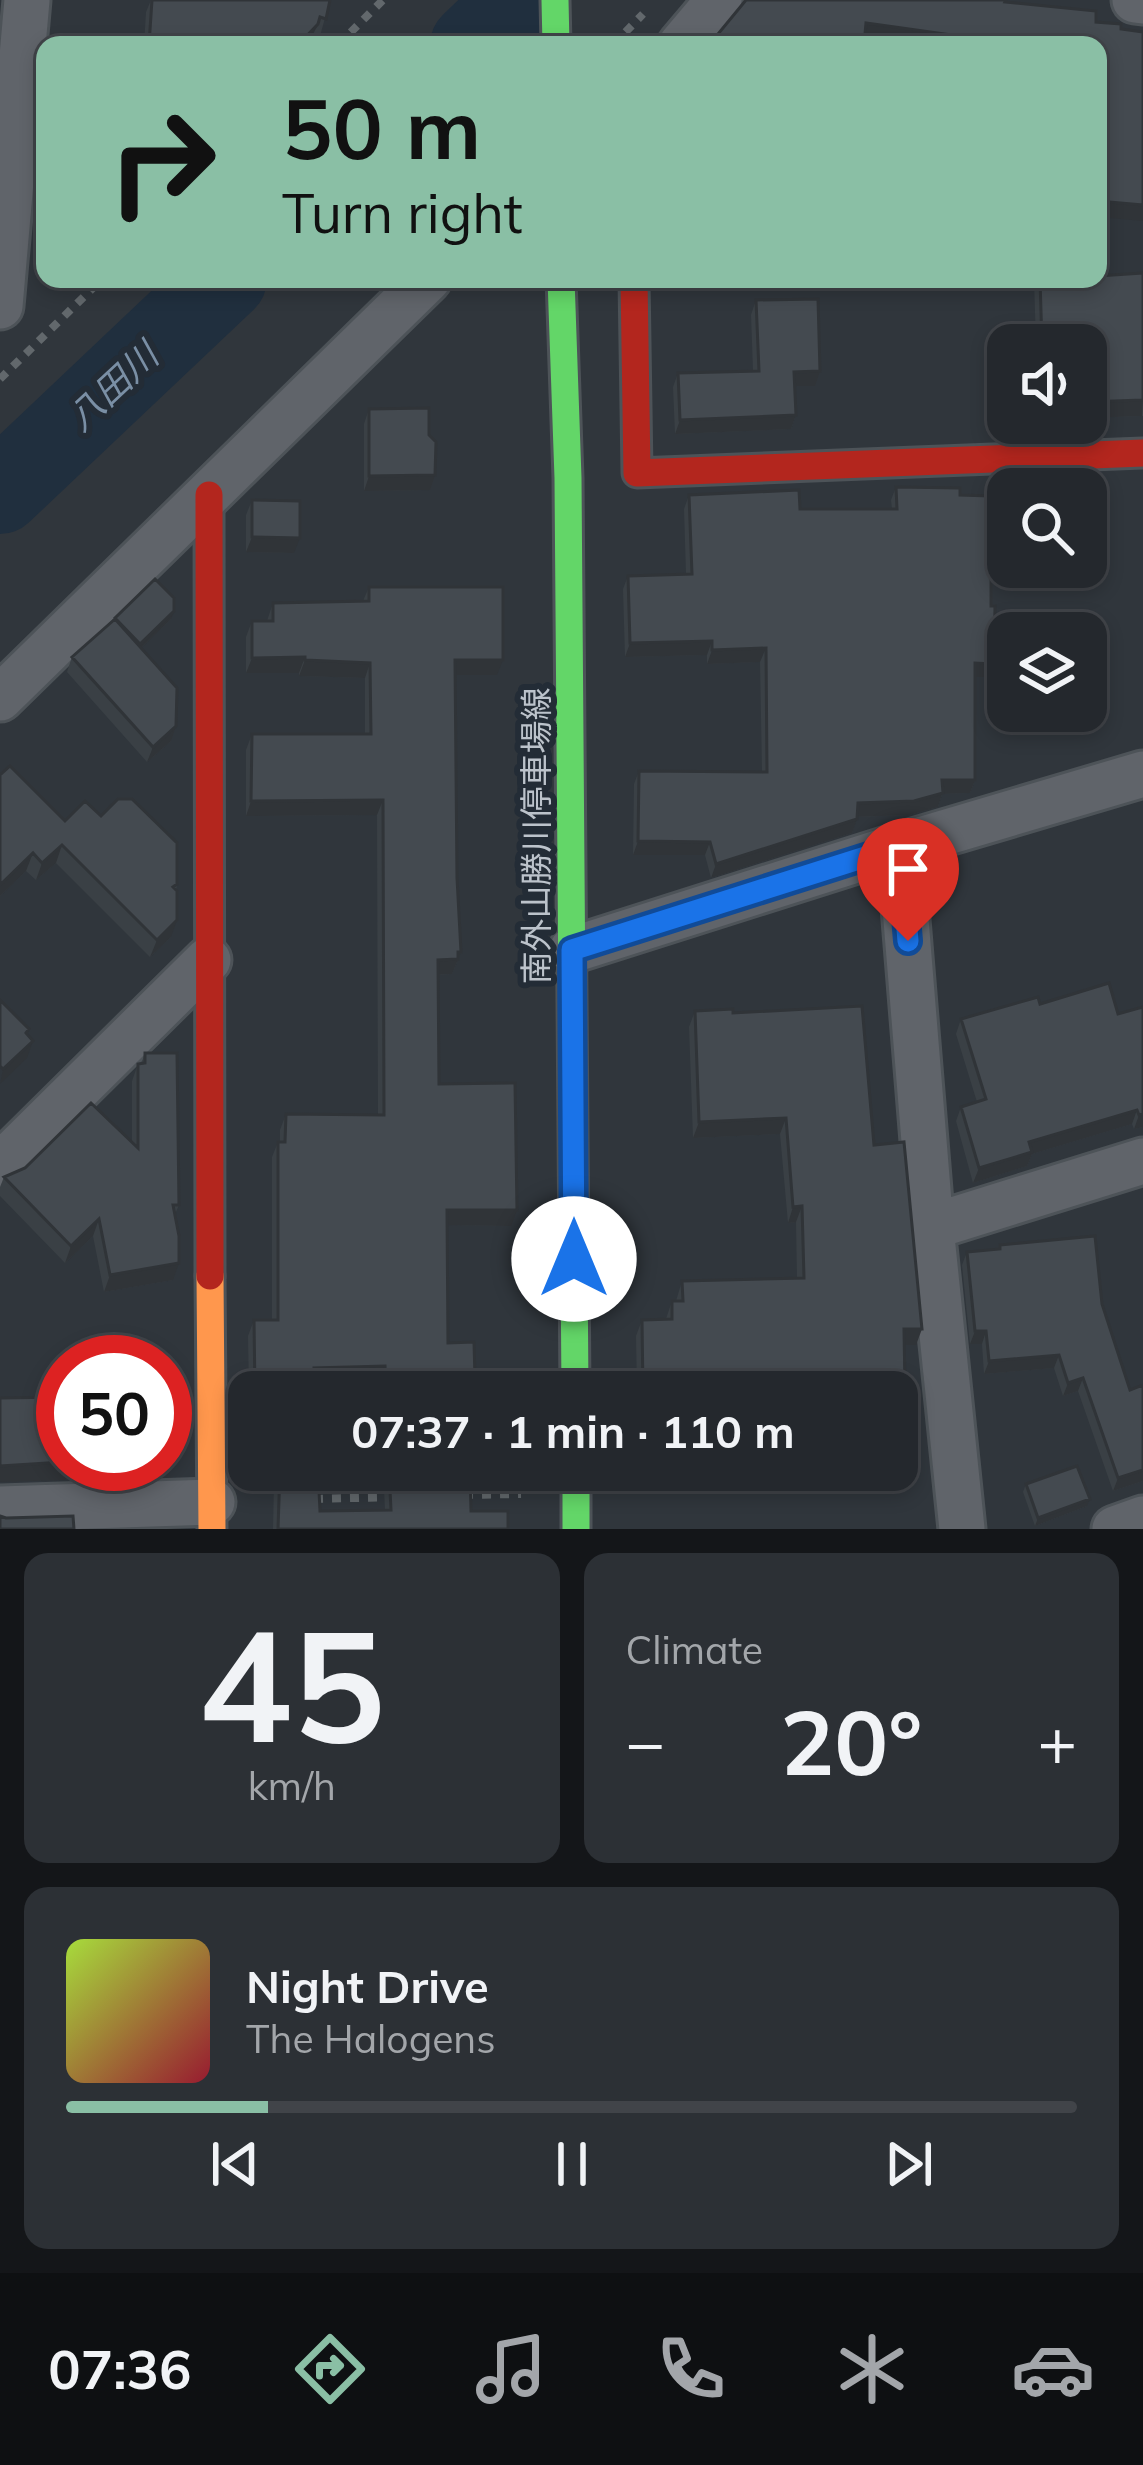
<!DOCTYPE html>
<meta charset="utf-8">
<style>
body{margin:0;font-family:Mulish,"Noto Sans JP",sans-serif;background:#2c3035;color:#f1f3f6;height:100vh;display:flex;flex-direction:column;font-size:45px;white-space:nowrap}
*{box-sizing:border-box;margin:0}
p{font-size:39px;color:#a3a6aa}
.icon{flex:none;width:66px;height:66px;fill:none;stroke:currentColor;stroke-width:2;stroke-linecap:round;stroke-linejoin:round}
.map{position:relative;height:1529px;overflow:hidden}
.drawer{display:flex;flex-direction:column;gap:24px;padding:24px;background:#141619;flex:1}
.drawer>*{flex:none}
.top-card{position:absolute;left:36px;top:36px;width:1071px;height:252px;border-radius:24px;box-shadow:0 6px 18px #0003,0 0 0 3px #414449;background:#8abfa5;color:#111;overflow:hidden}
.buttons{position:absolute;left:987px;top:324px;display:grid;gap:24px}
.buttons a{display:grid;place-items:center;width:120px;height:120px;border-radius:24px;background:#24282d;box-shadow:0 6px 18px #0003,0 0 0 3px #414449;font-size:60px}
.speed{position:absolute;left:36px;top:1335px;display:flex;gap:24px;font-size:60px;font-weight:700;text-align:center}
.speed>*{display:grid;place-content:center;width:156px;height:156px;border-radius:50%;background:#24282d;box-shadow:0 6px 18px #0003,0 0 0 3px #414449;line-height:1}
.speed .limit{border:18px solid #d22;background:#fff;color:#111}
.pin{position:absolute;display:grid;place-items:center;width:102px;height:102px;color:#fff;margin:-123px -51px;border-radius:50% 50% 50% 0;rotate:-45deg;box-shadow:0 0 12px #0007}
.pin .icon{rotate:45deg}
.me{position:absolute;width:132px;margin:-66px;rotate:0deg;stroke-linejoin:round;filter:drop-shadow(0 0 9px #0008)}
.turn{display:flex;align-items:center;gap:42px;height:252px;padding:0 48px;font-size:54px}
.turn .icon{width:156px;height:156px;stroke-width:2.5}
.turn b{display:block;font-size:84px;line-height:102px}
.big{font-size:90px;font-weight:700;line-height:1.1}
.drawer .card{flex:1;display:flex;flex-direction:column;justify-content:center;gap:18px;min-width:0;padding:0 42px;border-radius:24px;background:#2c3035}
.drawer .dial{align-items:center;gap:0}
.dial b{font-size:156px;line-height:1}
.song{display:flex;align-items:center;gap:36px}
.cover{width:144px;height:144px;border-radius:18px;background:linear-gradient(135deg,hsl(80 70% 55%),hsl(350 70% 35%))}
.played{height:12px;border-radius:6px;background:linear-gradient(90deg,#8abfa5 20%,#414449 20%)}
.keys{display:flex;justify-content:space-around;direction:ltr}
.heat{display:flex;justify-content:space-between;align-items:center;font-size:66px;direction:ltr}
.drawer .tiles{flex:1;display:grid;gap:24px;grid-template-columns:1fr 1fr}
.card:last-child{grid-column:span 2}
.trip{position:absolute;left:228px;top:1371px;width:690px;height:120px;border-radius:24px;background:#24282d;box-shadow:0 6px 18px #0003,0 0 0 3px #414449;font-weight:700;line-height:120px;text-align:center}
.dock{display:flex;height:192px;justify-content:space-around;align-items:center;background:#0e1012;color:#a3a6aa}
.dock .icon{width:84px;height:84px}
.dock .selected{color:#8abfa5}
.dock b{font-size:54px;color:#f1f3f6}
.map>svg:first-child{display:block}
</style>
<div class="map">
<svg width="1143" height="1529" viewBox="0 0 1143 1529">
<rect width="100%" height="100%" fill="#30363c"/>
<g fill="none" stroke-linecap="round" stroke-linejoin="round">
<path stroke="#202f3e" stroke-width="84" d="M472 45 519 0
M0 492 225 279"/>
<defs>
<path id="street" d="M1135 0 1143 1
M681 45 719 0
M0 306 27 0
M0 698 428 279
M900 846 931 1227 962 1529
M572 950 900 846 1143 774
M0 1166 208 960
M931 1227 1143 1161
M0 1509 212 1502
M1115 1529 1143 1519"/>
<path id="fast" d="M555 0 556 45
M561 279 568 478 575 1392
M576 1470V1529"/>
<path id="slow" d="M210 1276 212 1529"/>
<path id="jam" d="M634 279 637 473 1143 453
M209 495 210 1276"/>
</defs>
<use href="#street" stroke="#4d5358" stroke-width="51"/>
<use href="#fast" stroke="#4d5358" stroke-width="33"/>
<use href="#slow" stroke="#4d5358" stroke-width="33"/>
<use href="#jam" stroke="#4d5358" stroke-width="33"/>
<path stroke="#62686c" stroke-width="8" stroke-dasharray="9 9" stroke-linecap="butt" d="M338 45 383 0
M613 45 643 14
M0 379 102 279
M464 1495 521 1494
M314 1499 395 1497"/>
<use href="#street" stroke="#60646a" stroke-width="45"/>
<use href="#fast" stroke="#63d668" stroke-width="27"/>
<use href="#slow" stroke="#ff974d" stroke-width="27"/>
<use href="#jam" stroke="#b3261e" stroke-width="27"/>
</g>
<path fill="#3a4045" d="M151 0H330L320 36 314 35 308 45H144L146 12Z
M1143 273V416L1086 418V345H1036L1034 279H1098Z
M756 300 815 386H795L796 415 791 429 675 434 673 387 678 373 753 371 751 315Z
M369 409 430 490 364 491V424Z
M896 487 960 495 991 606 994 664 989 677H975V780L970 793 942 794 938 807 909 815 857 817 852 833 711 878 705 855H633L634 784 639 771 762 772 760 662 707 664V655L625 657 623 589 628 576 686 574 684 509 689 495 800 509H892L891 500Z
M252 500 294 553 246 552V515Z
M369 587 497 675H455L457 878 461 952 452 974 438 975 439 1084 511 1226 447 1225 448 1343 470 1392H380V1381L315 1383V1392H249L248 1336 254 1320H272V1157L278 1142H280V1130L286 1114 378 1115 377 815 246 816V750L252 734H365V678L299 676V673H246V637L252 621H267L273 603 363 601Z
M115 619H171L141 648 171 741 147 762 67 672 72 657Z
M0 775 65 821 177 884 171 937 150 957 56 863 36 880 26 871 0 896Z
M1109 983 1143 1127 1134 1129 1132 1124 1032 1154 1027 1166 973 1183 956 1121 961 1107 977 1102 956 1034 961 1019 1040 1004Z
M695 1011 733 1013 874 1145 916 1345H904L900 1463 897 1392H637L636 1336 642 1320 666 1319 672 1301H676L682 1281 797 1279 796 1222 788 1223 780 1134 693 1138 689 1027Z
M145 1053 179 1205 175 1214 173 1280 104 1292 93 1236 65 1263 0 1196V1187L4 1177 132 1142V1081L138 1064H141Z
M1000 1245 1102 1304 1143 1481 1113 1491 1078 1391 1063 1396 1054 1368 984 1374 982 1344H970L962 1265 967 1252 999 1249Z
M250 1470H318L320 1511 385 1510 383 1470H470L471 1511 508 1529H273L274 1482 250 1483Z
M1026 1484 1087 1506 1035 1526 1023 1492Z"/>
<path fill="#303438" d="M866 23 1009 43 1008 45H905L860 39Z
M318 24 308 45H298Z
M1098 201 1143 205V221L1098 217Z
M820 371 815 386H789L794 372Z
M1143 400 1142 416 1086 418V402Z
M796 415 791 429 675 434 680 420Z
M435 475 430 490 364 491 369 476Z
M252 537 300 538 294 553 246 552Z
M174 611 171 619 138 651 140 644Z
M712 641 707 655 625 657 630 643Z
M766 648 760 662 707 664 712 650Z
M305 657 299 673H246L252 658Z
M305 660 370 663 365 678 299 676Z
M455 660H503L497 675H449Z
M975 663 994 664 989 677H970Z
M176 726 171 741 147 762 153 747Z
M942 780H975L970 793 942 794 938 807 909 815 853 817 858 803Z
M383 800 377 815 246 816 251 801Z
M857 819 852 833 711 878 716 864Z
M638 841 710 842 705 855H633Z
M62 845 56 863 36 880 42 863Z
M33 853 26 871 0 896V885Z
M177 920 171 937 150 957 157 940Z
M458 952H461L452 974 432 975 438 960Z
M33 1041 27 1058 0 1084 3 1069Z
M1137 1110 1132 1124 1032 1154 1027 1166 973 1183 979 1168 1029 1142Z
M1143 1114V1127L1134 1129 1139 1115Z
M786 1118 780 1134 693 1138 699 1122Z
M802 1206 796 1222 788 1223 793 1207Z
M447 1210H517L511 1226 441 1225Z
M99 1219 93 1236 65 1263 71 1246Z
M179 1263 173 1280 104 1292 110 1275Z
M904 1329H922L916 1345H898Z
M975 1331H986L982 1344H970Z
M1059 1355 1054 1368 984 1374 989 1361Z
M385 1366 380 1381 309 1383 314 1368Z
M467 1378H475L470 1392H462Z
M1083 1378 1078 1391 1063 1396 1068 1383Z
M906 1446 900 1463H897V1447Z
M63 1462V1464H122L119 1472 78 1467 76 1475H67L65 1480 0 1482V1466Z
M255 1470H279L274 1482 250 1483Z
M1143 1470V1481L1113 1491 1118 1478Z
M1090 1499 1087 1506 1035 1526 1038 1518Z"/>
<path fill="#444a50" stroke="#303438" stroke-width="3" d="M152 0H330L326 19 320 17 318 24 298 45H149Z
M746 0H1006L1005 2 1096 11V22L1121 24V29L1143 32V205L1098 201V45H1009V43L866 23 864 45H709L714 39 718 40V34Z
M1143 273V400L1086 402V345H1042L1040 279H1098V276Z
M818 299 820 371 794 372 796 415 680 420 678 373 759 371 756 300Z
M429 408V435L436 442 435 475 369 476V409Z
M896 487 960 488V495L991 496V606H995L994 664 975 663V780H942L943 793 914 801 858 803 857 819 716 864 710 842 638 841 639 771 767 772 766 648 712 650V641L630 643 628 576 692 574 689 495 799 490 800 509H897Z
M252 500 300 501V538L252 537Z
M155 579 174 598V611L140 644 115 618Z
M369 587H503V660H455L457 878 461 952H458V959L438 960 439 1084 515 1083 517 1210H447L448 1343 474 1342 475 1378H467V1392H386L385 1366 314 1368 315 1392H255L254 1320H278V1142H285L286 1114 384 1115 383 800 251 801 252 734H371L370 663 305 660V657L252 658V621H273V603L369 601Z
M115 619 177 688 176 726 153 747 72 657Z
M10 766 65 821 85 801 101 816 118 799H132L177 843V884L173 887 177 891V920L157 940 62 845 42 863 33 853 0 885V775Z
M1109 983 1118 1014 1143 1007V1114L1139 1115 1137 1110 1029 1142 1032 1152 979 1168 961 1107 986 1099 961 1019 1038 997 1040 1004Z
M0 1000 29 1029 26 1033 33 1041 3 1069 0 1066Z
M862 1006 874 1145 904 1142 922 1329H904L906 1446 897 1447V1392H643L642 1320 672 1319V1301H683L682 1281 804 1278 802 1206 793 1207 786 1118 699 1122 695 1011 733 1009V1013Z
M145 1053H177L179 1205H173L179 1236V1263L110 1275 99 1219 71 1246 4 1177 25 1168 91 1103 138 1148V1064L145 1063Z
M1095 1236 1102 1304 1130 1390 1143 1385V1470L1118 1478 1083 1378 1068 1383 1059 1355 989 1361 986 1331H975L967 1252 1000 1249V1245Z
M63 1397V1462L0 1466V1398Z
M1077 1466 1090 1499 1038 1518 1026 1484Z
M280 1470H318L320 1511 391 1510 389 1470H470L471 1511H508V1529H278Z
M0 1516 6 1518 73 1516 74 1529H0Z"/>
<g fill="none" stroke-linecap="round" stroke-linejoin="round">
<defs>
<path id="route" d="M574 1259 572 950 900 846 908 941"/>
</defs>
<use href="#route" stroke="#114b97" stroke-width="30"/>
<use href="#route" stroke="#1a73e8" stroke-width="21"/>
</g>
<g text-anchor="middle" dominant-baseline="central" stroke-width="12" stroke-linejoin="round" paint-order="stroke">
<g font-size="33" fill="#bcc3cb" stroke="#232c36">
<text transform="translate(535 836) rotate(-90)">南外山勝川停車場線</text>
</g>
<g font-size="36" font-style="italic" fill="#7a8fa5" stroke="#232c36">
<text transform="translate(112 386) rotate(-43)">八田川</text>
</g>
</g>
</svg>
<div class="buttons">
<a><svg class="icon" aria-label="sound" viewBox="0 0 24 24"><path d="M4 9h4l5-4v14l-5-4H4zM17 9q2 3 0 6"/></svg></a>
<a><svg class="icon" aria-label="search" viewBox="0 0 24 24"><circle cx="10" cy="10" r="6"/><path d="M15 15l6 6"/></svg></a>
<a><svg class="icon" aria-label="layers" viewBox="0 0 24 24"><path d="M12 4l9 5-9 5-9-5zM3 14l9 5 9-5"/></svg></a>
</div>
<div class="speed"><div class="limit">50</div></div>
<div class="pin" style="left:908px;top:941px;background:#d93025"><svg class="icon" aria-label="arrive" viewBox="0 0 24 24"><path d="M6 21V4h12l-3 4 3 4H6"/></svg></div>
<svg class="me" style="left:574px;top:1259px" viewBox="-20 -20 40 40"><circle r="19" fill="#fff"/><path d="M0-13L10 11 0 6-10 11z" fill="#1a73e8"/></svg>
<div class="trip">07:37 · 1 min · 110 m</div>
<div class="top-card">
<div class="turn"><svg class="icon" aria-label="right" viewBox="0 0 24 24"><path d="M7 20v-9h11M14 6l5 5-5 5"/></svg><div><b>50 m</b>Turn right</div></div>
</div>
</div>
<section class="drawer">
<div class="tiles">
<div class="card dial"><b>45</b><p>km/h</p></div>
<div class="card"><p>Climate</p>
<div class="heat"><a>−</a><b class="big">20°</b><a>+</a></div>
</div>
<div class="card">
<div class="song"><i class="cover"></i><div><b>Night Drive</b><p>The Halogens</p></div></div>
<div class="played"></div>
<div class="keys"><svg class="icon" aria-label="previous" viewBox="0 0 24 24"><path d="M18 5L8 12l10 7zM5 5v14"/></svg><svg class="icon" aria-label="pause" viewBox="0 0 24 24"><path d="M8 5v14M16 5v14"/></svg><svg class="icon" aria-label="next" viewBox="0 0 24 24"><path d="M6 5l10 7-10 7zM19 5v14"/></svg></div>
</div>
</div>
</section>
<nav class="dock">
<b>07:36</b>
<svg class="icon selected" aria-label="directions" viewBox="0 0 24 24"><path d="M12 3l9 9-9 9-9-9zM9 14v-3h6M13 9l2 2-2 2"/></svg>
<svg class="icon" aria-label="music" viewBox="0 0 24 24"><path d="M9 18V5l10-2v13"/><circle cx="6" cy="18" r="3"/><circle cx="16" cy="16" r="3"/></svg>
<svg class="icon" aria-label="phone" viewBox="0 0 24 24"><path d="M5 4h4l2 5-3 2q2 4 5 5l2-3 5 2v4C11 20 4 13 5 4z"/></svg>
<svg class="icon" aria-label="climate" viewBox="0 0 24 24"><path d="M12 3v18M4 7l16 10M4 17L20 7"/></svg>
<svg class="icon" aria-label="car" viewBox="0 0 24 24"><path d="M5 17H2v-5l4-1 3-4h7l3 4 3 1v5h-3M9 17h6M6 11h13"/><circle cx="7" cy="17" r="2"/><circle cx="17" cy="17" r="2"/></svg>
</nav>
